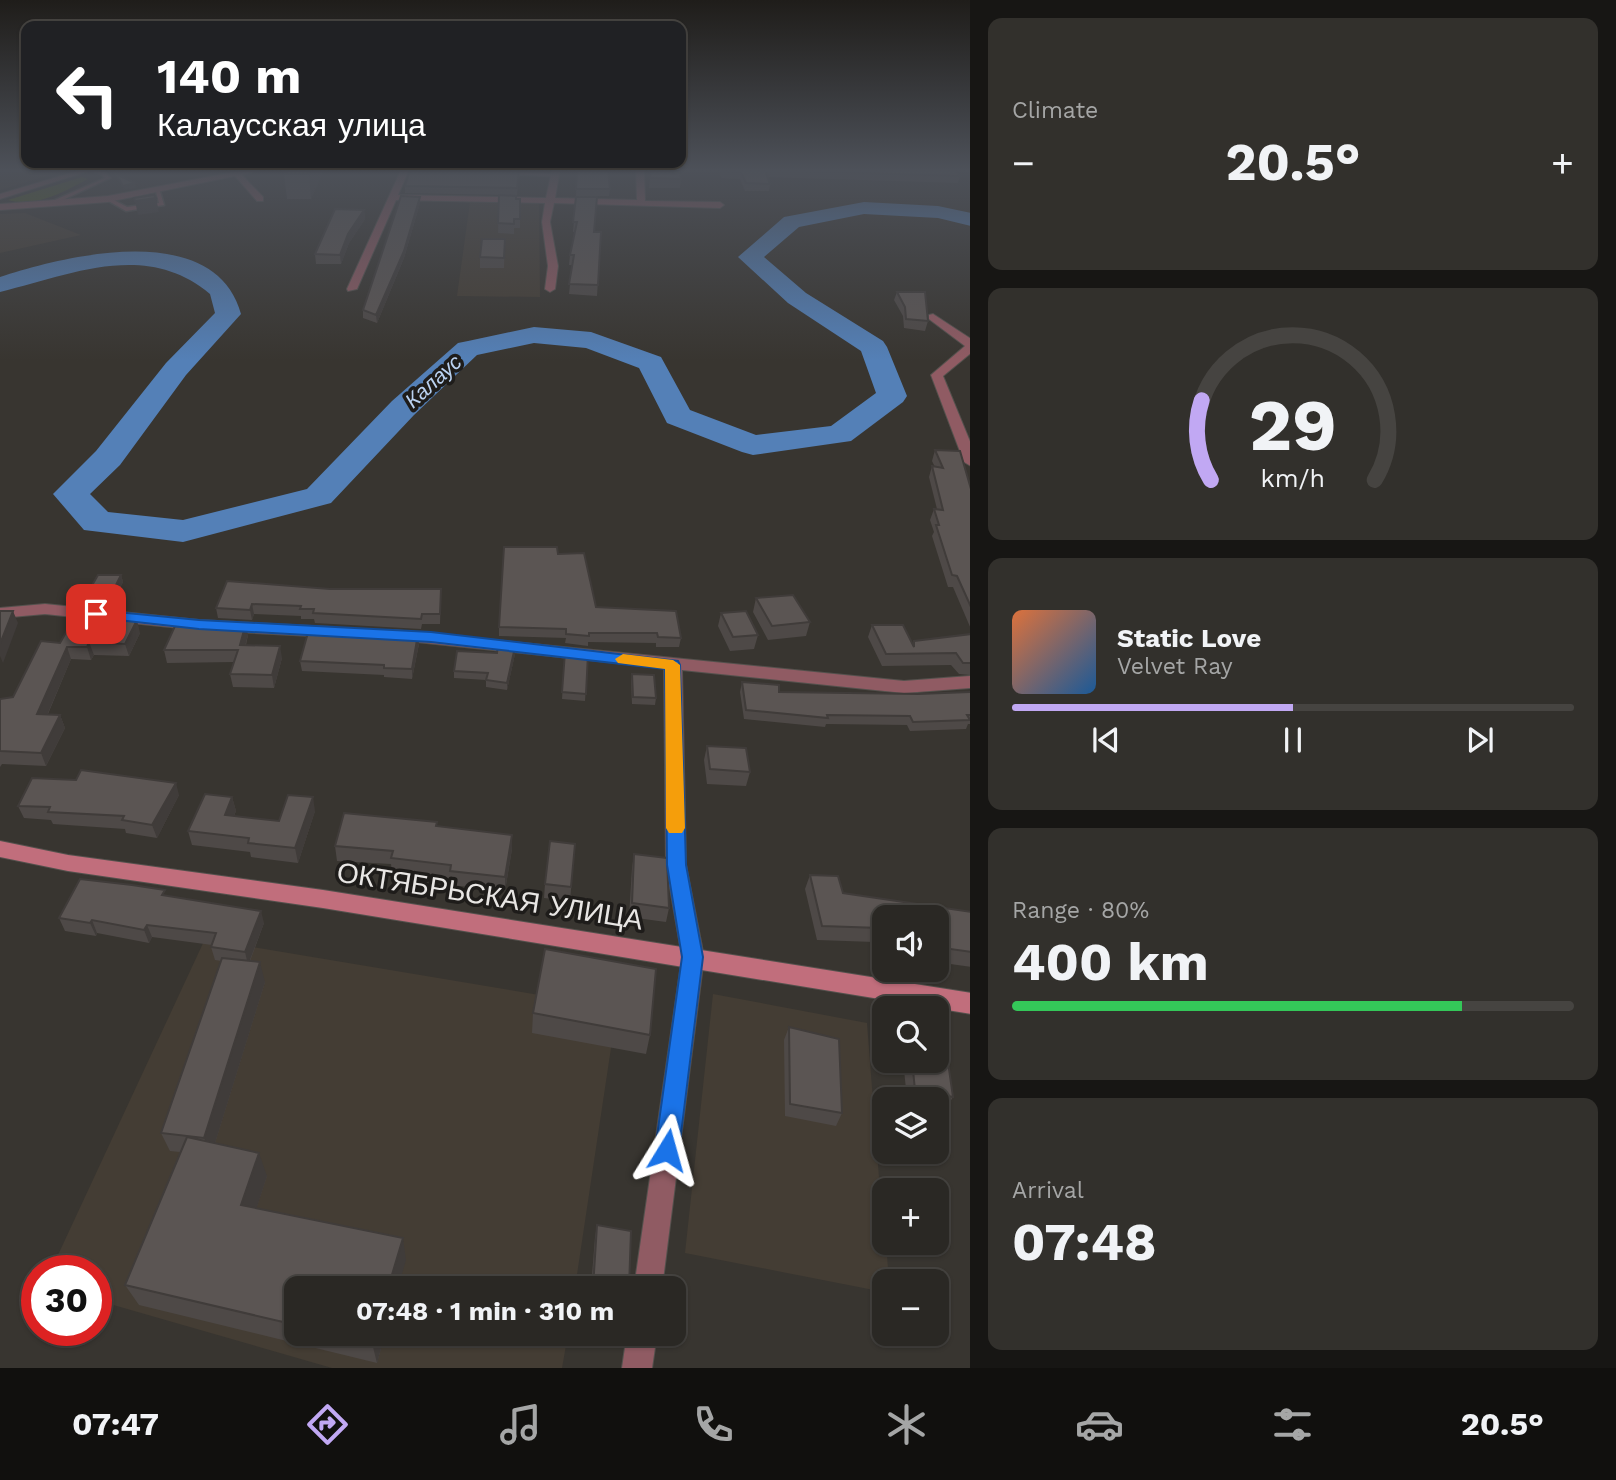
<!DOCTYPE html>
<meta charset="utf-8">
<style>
body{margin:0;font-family:"Work Sans",sans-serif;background:#32302c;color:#f1f3f6;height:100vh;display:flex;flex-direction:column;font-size:26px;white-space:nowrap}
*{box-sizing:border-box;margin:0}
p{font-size:23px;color:#a5a6a6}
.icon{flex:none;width:38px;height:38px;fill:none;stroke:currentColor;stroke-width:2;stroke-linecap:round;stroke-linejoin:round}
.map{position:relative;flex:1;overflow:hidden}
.sheet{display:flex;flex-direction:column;gap:18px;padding:18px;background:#171614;width:646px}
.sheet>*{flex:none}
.banner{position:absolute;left:21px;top:21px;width:665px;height:147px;border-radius:14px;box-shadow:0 2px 5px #0004,0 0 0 2px #464441;background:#202124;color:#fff;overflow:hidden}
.controls{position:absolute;left:872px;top:905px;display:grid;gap:14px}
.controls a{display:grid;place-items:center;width:77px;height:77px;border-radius:14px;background:#2a2824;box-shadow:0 2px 5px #0004,0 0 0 2px #464441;font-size:35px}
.speed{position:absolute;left:21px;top:1255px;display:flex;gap:14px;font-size:35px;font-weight:700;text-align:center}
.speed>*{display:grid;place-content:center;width:91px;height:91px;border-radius:50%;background:#2a2824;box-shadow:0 2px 5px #0004,0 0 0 2px #464441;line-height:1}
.speed .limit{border:10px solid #d22;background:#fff;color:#111}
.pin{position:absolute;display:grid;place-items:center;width:60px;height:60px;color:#fff;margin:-30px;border-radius:14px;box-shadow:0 4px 10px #0006}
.me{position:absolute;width:77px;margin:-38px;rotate:8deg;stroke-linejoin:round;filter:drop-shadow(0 0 5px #0008)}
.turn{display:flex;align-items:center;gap:24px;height:147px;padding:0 21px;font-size:32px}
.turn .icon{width:91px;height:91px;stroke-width:2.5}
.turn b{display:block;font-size:49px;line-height:60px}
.big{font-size:52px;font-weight:700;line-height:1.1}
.sheet .card{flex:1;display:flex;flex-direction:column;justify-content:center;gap:10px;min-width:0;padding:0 24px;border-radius:14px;background:#32302c}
.sheet .dial{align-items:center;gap:0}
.dial svg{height:182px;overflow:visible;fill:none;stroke:#464441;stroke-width:7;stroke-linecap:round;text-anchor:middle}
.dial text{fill:#f1f3f6;stroke:none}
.song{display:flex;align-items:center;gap:21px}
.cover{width:84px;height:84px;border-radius:10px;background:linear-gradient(135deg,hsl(20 70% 55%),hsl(210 70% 35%))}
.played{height:7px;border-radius:4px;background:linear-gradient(90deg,#c1a8f3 50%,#464441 50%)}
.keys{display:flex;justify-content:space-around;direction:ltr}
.heat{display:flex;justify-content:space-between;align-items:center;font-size:38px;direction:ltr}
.charge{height:10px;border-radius:5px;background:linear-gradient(90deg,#34c759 80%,#464441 0)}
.trip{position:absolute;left:284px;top:1276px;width:402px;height:70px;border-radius:14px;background:#2a2824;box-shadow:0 2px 5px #0004,0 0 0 2px #464441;font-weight:700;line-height:70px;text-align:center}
.tabs{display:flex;height:112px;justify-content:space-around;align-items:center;background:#11100e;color:#a5a6a6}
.tabs .icon{width:49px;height:49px}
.tabs .active{color:#c1a8f3}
.tabs b{font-size:32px;color:#f1f3f6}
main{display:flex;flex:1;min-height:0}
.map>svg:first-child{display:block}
</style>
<main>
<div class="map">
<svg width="971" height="1368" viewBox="0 0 971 1368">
<rect width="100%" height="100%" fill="#383530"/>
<path fill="#443d34" d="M0 170H66L0 190Z
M470 202 539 203 540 297 457 296Z
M25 213 81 235 0 253V214Z
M205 939 617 1008 575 1288H296V1334H568L562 1368H332L96 1300V1270H51Z
M713 994 867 1023 884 1242 886 1243 889 1281H884V1292L685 1253Z"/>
<path fill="#4c5e18" d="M82 177 88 179C63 192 37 208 8 200Z"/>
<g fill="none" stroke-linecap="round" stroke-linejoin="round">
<path fill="#5480b7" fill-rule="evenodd" d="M864 202 938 206 971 213V226L938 218 864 214 799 227 764 257 806 293 883 341 887 347 907 396 903 402 851 441 753 455 742 452 667 423 639 368 586 348 534 343 477 355 414 415 331 503 183 542 84 530 53 494 96 451 166 363 215 313 210 294C146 240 70 275 0 292V277C67 255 215 219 241 314L186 375 120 465 90 494 108 512 183 520 307 489 392 401 458 343 468 341 534 327 591 332 661 357 690 410 756 435 831 426 876 393 861 351 788 303 738 257 784 217Z"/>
<defs>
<path id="service" d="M88 170 105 172 110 178 52 205H48V203L105 178 101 174Z
M507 172 555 174 557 175 555 176 505 174Z
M157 187 159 188 164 205 126 211 105 199 110 198 127 207 159 203 155 188Z"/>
<path id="minor" d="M81 170H92L0 199V194Z
M245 170H259L242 175 263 197V201H257L235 176 108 202 0 210V204L108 196Z
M401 170H409L398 195 546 198 552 170H560L555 198 637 200 636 170H644L645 201 720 202 724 205 720 208 554 203 550 222 558 266 555 289 550 292 545 289 548 266 542 222 545 203 396 200 357 289 348 291 347 289Z
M933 314 971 339V353L943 376 971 444V466L964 462 931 375 965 346 929 319V315Z
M45 604 199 620 331 627 339 632 331 637 199 630 45 614 0 618V608Z
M394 630 904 681 971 676V688L904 693 682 670 686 865 704 957 662 1288H634L682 957 666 865 664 668 388 639 386 635Z
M627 1334H657L652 1368H622Z"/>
<path id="secondary" d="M0 841 68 855 323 890 971 993V1014L323 908 68 871 0 857Z"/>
</defs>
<use href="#service" stroke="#54514d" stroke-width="3"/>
<use href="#minor" stroke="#54514d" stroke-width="2"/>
<use href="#secondary" stroke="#54514d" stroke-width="2"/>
<use href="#service" fill="#905b63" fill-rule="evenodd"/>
<use href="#minor" fill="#905b63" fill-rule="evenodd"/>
<use href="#secondary" fill="#c16e7c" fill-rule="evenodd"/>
</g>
<path fill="#4e4947" d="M287 170H323V172L311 199H287L284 174Z
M577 170 610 189 609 196H576Z
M651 170 681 179 680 188H649Z
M719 170H955L960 176 958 183 768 177 770 184 769 191H745L740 179 721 178Z
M519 171 517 195 405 193V186Z
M499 195 520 199V228H514V234L498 233Z
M576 197 594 232H601L597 296 569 294 572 265H569L570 255 575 232H573Z
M420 203 404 258 377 323 363 318V310Z
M364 210 365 219 349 243 341 264H316L315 254Z
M505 239 504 268H480V257Z
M897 292 928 321 925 331 904 328 903 316 894 300Z
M935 450 971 489V629L953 587H948L932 536 934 532 930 520 934 509H937L929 477 932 466 935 467 932 461Z
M558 554 596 607 681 638 679 647H656V643L588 642V646L565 643 566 638 499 636V627Z
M121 575 123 582 110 608 92 606 87 594Z
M330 589H441L440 624H422L421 629 315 623 314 619H301V616L254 614 252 620 218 618 216 608Z
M756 598 810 622 806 636 768 640 753 612Z
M721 613 758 635 754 649 730 651 718 626Z
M101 619 140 633 129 656 94 655 91 660 71 659 48 714 60 715 65 728 46 766 2 764 0 767V699L13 697 60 643Z
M872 625 913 644 914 641 971 634V675L959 674 951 665 882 666 868 637Z
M248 635 246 645 282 658 274 688 233 687 230 674 234 662 167 663 164 650Z
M419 644 412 679 384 677V675L302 671 300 661Z
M565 652 588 654 585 701 562 699Z
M515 654 507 690 486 687V680L454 678V671Z
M632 674 656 698 655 705 632 704 631 681Z
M742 682 779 692 918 694 971 692V724H968L966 729 910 731 907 725 826 724 825 727 744 719 740 692Z
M707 746 750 772 746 786 707 784 704 760Z
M179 795 157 838 126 833 125 829 53 824 51 820 24 818 18 806Z
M232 797 236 811 234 816 279 821 315 811 298 863 251 857 250 852 192 845 188 831Z
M437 822V826L512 849 505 891 451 885V879L392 872 391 864 337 861 335 846Z
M575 844 570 901 544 898 545 884Z
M634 854 669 908 666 922 629 917 632 868Z
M810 875 843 893 971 912V967L936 962V917H884V954L875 952 874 942 817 940 805 889Z
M167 896 264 923 250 961 265 982 215 1143 267 1176 256 1209 406 1260 296 1288V1334H385L377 1363 139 1305 125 1285 180 1152 170 1151 161 1133 221 961 215 960 211 947 212 945 152 937 149 943 97 933 96 936 65 931 59 918Z
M533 1013 650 1035 646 1054 532 1033Z
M789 1027 842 1113 836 1126 785 1116 784 1040Z
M903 1060H936L953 1097 945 1110 936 1108V1099H907Z
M597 1225 629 1288H591L595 1237Z"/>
<path fill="#403c3a" d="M0 170H41L0 175Z
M311 170H323V172L311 199 309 174Z
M135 183 136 188 124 190 123 186Z
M420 197V203L404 258 377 323 376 315Z
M156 198 159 212 138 215 135 201Z
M364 210 365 219 349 243 341 264 340 255 348 234Z
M121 575 123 582 110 608 108 601Z
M252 604 254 614 252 620 250 610Z
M99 610 103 623 94 618Z
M13 611 18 623 3 663 0 656V644Z
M137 620 140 633 129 656 125 644Z
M246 623 248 635 242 657 240 645Z
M418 634 419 644 412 679V669Z
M89 642 94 655 91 660 87 647Z
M280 646 282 658 274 688 272 675Z
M67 647 71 659 42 727 37 714Z
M515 647V654L507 690V683Z
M60 715 65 728 46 766 41 753Z
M176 783 179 795 157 838 152 825Z
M232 797 236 811 228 829 225 815Z
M313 797 315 811 298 863 295 848Z
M512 835V849L505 891V877Z
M261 911 264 923 248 965 245 952Z
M92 920 97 933 96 936 90 923Z
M147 925 152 937 149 943 144 930Z
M260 962 265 982 211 1156 204 1138Z
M259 1153 267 1176 250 1228 241 1205Z
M403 1238 406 1260 398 1288H388Z
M375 1334H385L377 1363 372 1343Z"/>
<path fill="#5b5553" stroke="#403c3a" stroke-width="2" d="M287 170H311L309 174H284Z
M410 170H505L519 171 517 188 405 186Z
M577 170H608L610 189H576Z
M651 170H679L681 179 650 178Z
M721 170H955L960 176 765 170 770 184 746 183 741 172 722 171Z
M116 174 135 183 123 186Z
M154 195 156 198 135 201 134 198Z
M499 195 516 196V199H520V219H514V224L498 223Z
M401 196 420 197 404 251 376 315 363 310Z
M576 197H597L594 232H601L598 285 569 284 574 255H570L577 222H573Z
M335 209 364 210 348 234 340 255 315 254Z
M482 239H505L504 258 480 257Z
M897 292H925L928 321 906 319 905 307Z
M935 450 960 451 971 489V607L957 576 952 575 936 525H939L934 509 943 510 932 466 943 468Z
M504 547H557L558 554 584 553 596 607 676 611 681 638 658 637 657 633H589V636L566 634V629L499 627Z
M98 575H121L108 601 90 599 93 594H87Z
M227 581 330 589H441L440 614H422L421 619 313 613 314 609H300L301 606 252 604 250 610 216 608Z
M793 595 810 622 772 626 756 598Z
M80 608 99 610 94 618 137 620 125 644 89 642 87 647H67L37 714 60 715 41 753 0 751V699L13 697 41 641 60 643Z
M0 611H13L0 644Z
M746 611 758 635 733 637 721 613Z
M209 621 246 623 240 645 280 646 272 675 230 674 238 650H164L175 626 206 627Z
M872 625H903L914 647V641L971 634V663H963L956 653 886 654Z
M309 629 418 634 412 669 384 668V665L300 661Z
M498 645 515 647 507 683 486 680 488 673 454 671 457 651 497 653Z
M565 652 588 654 586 694 562 692Z
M632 674 654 675 656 698 633 697Z
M742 682 779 685V692L918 694 971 692V715H967L970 720 913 722 910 716 827 715 828 718 746 710Z
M707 746 746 748 750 772 710 769Z
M81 770 176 783 152 825 122 820 124 816 48 812 50 807 18 806 32 778 76 780Z
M205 794 232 797 225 815 279 821 288 795 313 797 295 848 248 843 249 838 188 831Z
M344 813 437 822 436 826 512 835 505 877 450 871 451 865 391 858 393 851 335 846Z
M550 841 575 844 571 887 545 884Z
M634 854 667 858 669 908 632 903Z
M810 875 838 876 843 893 971 912V952L936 947V917H884V939H882L880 928 822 926Z
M80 879 132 885 165 890 162 895 261 911 245 952 211 947 216 933 147 925 144 930 92 920 90 923 59 918Z
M545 949 656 969 650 1035 533 1013Z
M222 958 260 962 204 1138 161 1133Z
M789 1027 839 1039 842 1113 790 1104Z
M936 1033 944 1034 953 1097 915 1090 912 1060H936Z
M187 1137 259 1153 241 1205 403 1238 388 1288H296V1325L125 1285Z
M597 1225 631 1231 629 1288H593Z
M330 1334H375L372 1343Z"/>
<linearGradient id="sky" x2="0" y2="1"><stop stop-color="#1f1d1a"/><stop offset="0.47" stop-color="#4d5159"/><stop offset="1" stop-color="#4d5159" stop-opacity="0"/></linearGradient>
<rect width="971" height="361" fill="url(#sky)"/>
<path fill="#1a73e8" stroke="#114b97" stroke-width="2" d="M96 610 199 620 431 632 678 661 680 665 686 865 703 957 679 1150 675 1159 667 1162 658 1159 655 1150 682 957 667 865 665 669 431 642 199 629 91 617 89 614 91 611Z"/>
<path fill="#f59e0b" d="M623 654 673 660 680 665 685 828 682 833H669L666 828 665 669 618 663 615 659Z"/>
<g text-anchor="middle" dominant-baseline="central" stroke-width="7" stroke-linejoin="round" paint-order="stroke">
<g font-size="21" font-style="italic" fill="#bad2f1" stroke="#1e1c1a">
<text transform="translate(433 381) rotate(-42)">Калаус</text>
</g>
<g font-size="28" fill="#e8e6e4" stroke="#1e1c1a">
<text transform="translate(490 896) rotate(9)">ОКТЯБРЬСКАЯ УЛИЦА</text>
</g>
</g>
</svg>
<div class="controls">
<a><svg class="icon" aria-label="sound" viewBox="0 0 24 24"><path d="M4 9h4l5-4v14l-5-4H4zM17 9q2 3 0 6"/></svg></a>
<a><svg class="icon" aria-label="search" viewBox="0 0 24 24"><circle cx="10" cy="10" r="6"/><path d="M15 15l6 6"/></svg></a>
<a><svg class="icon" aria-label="layers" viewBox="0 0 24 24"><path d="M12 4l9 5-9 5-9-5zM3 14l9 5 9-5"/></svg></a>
<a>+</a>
<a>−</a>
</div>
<div class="speed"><div class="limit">30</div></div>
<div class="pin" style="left:96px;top:614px;background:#d93025"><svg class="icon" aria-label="arrive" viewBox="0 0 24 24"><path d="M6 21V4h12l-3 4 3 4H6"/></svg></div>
<svg class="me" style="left:667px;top:1150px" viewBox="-20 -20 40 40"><path d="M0-17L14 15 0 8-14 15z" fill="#1a73e8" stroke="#fff" stroke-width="4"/></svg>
<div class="trip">07:48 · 1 min · 310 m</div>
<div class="banner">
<div class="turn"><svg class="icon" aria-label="left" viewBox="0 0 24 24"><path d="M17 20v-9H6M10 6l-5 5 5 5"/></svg><div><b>140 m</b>Калаусская улица</div></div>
</div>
</div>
<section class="sheet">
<div class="card"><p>Climate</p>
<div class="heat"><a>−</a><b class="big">20.5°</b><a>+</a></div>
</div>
<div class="card dial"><svg viewBox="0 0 100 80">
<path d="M14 69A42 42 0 1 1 86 69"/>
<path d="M14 69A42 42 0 0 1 10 34" stroke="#c1a8f3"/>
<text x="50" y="56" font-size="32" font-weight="700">29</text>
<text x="50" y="72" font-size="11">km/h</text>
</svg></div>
<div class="card">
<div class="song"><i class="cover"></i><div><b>Static Love</b><p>Velvet Ray</p></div></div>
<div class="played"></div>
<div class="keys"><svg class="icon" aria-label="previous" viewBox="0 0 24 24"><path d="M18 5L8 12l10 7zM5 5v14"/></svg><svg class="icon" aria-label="pause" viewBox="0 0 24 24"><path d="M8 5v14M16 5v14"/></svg><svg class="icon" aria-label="next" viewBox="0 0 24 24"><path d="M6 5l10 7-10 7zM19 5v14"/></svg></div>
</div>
<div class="card"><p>Range · 80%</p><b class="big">400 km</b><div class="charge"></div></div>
<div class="card"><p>Arrival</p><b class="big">07:48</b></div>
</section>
</main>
<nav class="tabs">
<b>07:47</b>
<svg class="icon active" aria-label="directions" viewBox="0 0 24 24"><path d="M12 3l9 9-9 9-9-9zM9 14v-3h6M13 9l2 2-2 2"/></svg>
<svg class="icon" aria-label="music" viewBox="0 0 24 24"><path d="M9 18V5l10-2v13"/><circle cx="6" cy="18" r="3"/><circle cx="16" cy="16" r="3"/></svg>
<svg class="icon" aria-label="phone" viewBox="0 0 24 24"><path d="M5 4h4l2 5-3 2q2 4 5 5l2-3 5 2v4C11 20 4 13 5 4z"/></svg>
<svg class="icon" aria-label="climate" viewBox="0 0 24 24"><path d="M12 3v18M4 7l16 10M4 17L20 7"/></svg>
<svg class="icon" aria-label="car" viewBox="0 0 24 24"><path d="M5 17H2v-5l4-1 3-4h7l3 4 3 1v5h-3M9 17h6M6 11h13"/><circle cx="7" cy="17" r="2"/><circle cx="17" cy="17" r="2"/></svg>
<svg class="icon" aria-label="filters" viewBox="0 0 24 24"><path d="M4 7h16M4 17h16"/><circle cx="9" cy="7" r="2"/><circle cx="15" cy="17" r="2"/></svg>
<b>20.5°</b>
</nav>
